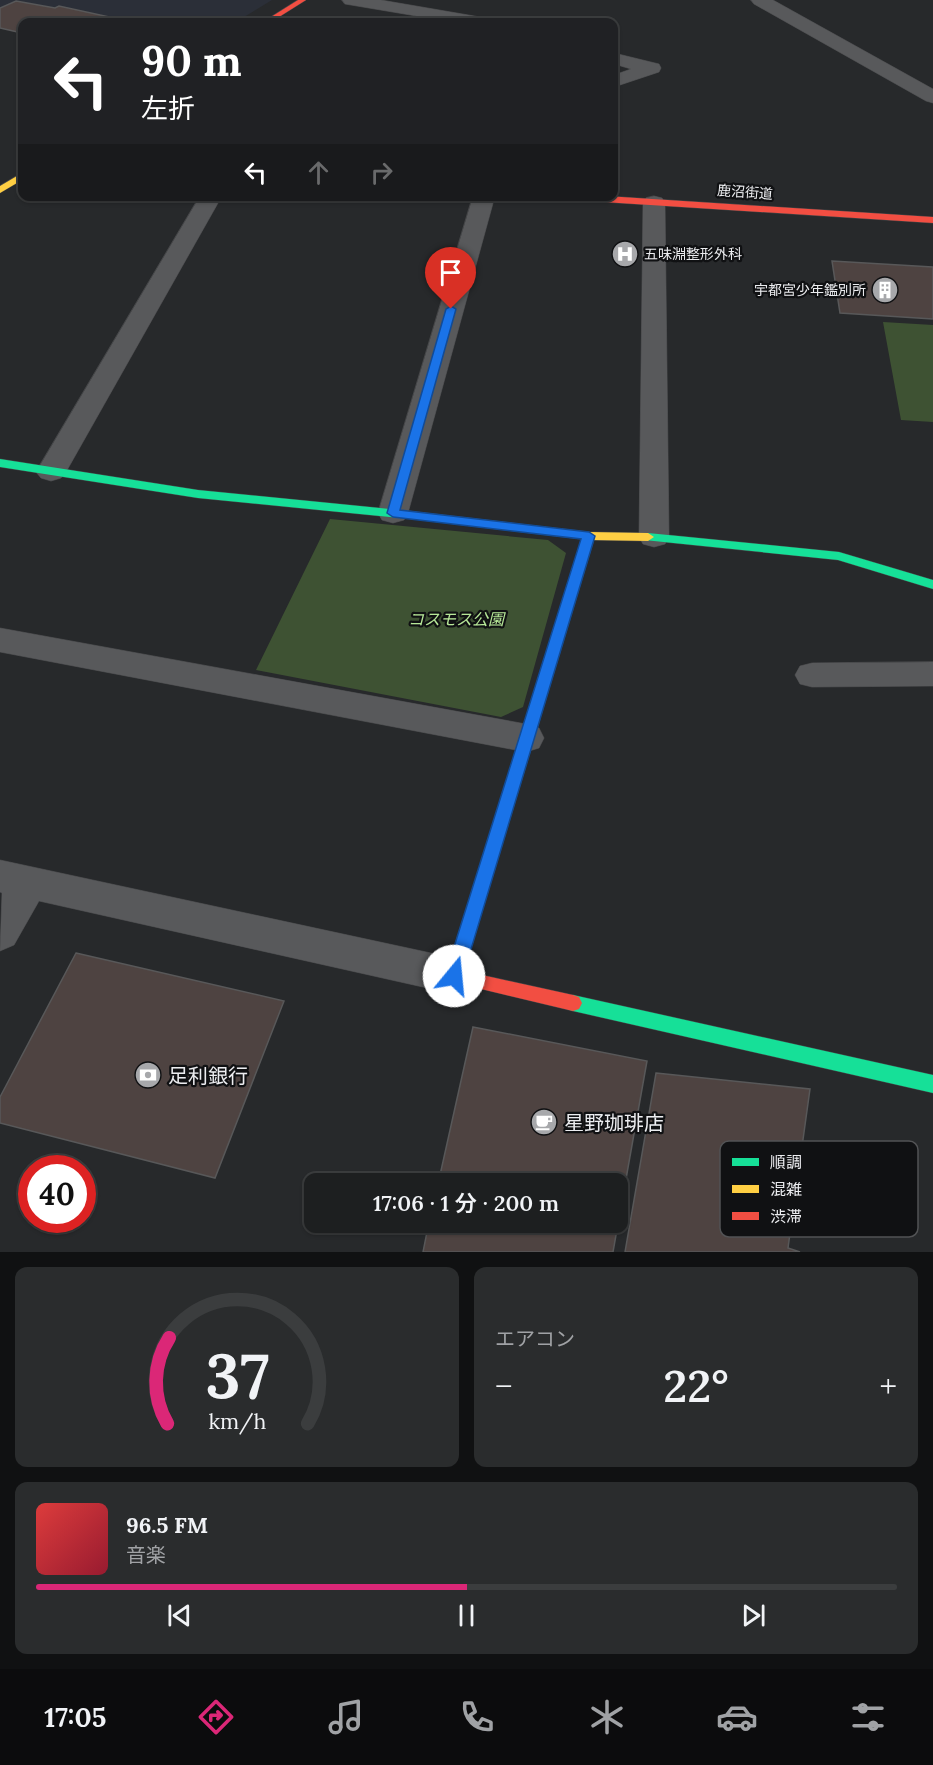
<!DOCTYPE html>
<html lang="ja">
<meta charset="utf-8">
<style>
body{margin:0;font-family:Lora,"Noto Sans JP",serif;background:#2a2c2d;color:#f1f3f6;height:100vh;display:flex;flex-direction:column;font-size:22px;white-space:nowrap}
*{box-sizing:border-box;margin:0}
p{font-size:20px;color:#a0a2a5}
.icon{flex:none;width:33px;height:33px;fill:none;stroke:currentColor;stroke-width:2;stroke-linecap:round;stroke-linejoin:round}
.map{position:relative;height:1252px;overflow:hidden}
.details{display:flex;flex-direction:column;gap:15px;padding:15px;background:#101112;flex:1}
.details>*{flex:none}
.hud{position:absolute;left:18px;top:18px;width:600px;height:183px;border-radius:12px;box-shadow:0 2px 4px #0004,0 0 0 2px #3b3d3e;background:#202124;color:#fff;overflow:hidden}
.speed{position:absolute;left:18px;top:1155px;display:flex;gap:12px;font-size:30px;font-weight:700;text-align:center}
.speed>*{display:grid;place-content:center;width:78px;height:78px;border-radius:50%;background:#1d1f20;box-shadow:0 2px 4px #0004,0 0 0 2px #3b3d3e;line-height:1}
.speed .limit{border:9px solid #d22;background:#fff;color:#111}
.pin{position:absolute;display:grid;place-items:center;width:51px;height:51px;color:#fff;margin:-62px -26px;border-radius:50% 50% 50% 0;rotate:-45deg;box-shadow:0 0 6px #0007}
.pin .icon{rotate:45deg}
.me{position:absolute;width:66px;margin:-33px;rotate:17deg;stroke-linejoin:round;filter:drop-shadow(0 0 4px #0008)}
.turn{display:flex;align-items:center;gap:21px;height:126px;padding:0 24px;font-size:27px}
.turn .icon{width:78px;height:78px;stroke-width:2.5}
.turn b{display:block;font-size:42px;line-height:51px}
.lanes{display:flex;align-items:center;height:57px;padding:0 24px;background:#0003;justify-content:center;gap:30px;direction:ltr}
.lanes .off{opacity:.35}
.big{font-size:45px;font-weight:600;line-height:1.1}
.details .card{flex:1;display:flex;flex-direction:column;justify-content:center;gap:9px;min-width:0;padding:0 21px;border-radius:12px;background:#2a2c2d}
.details .dial{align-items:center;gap:0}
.dial svg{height:156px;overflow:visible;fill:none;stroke:#3b3d3e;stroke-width:7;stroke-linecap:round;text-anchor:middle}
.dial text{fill:#f1f3f6;stroke:none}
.song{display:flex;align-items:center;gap:18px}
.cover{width:72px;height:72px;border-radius:9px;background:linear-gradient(135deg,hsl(0 70% 55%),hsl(350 70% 35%))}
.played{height:6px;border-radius:3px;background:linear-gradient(90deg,#db2777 50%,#3b3d3e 50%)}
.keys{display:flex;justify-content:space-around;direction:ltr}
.heat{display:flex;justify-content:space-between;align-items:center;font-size:33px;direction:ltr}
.details .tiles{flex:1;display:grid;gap:15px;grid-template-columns:1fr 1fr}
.card:last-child{grid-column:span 2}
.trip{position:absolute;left:304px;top:1173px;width:324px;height:60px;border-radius:12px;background:#1d1f20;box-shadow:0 2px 4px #0004,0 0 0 2px #3b3d3e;font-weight:600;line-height:60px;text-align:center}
.menu{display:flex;height:96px;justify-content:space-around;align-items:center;background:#0c0c0d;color:#a0a2a5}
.menu .icon{width:42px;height:42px}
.menu .current{color:#db2777}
.menu b{font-size:27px;color:#f1f3f6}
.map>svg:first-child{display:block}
</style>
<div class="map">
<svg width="933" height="1252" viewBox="0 0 933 1252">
<rect width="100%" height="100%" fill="#27292b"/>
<path fill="#2b2f38" d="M0 0H272L236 22H22V33L0 28Z"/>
<path fill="#3e5233" d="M883 322 933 325V422L901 420Z
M330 519 548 540 566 553 523 707 501 717 256 670Z"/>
<path fill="#4e4341" stroke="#585859" stroke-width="1.5" d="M16 1 55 8 59 6 114 18 106 22H22V33L0 28V8Z
M832 261 933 267V319L840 313Z
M76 953 284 1001 215 1178 0 1123V1097Z
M473 1027 647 1061 613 1252H423L429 1222H618V1184H438Z
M656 1073 810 1089 788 1248 800 1252H625Z"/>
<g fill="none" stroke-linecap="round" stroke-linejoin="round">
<defs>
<path id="street" d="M342 0H381L480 17 486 18 489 22H452L351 5 345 4Z
M751 0H773L933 89V103L926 101 754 4Z
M614 53 659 64 661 68 659 72 614 87V75L631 69 614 64Z
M200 196H222L66 472 61 478 51 481 41 478 36 472Z
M473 196H495L408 513 404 520 393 523 382 520 378 513Z
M654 196 662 198 665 203 669 537 665 544 654 547 643 544 639 537 643 203 646 198Z
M0 628 526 724 539 728 544 738 539 748 526 752 0 652Z
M933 662V686L812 687 800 684 795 675 800 666 812 663Z
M0 860 454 958 469 963 475 976 469 989 454 994 39 901 14 945 0 951 2 893 0 892Z"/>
<path id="fast" d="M0 459 198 490 400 510 406 514 400 518 198 498 0 467Z
M589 532 595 536 495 869 493 874 487 876 481 874 479 869 583 536Z
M648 533 839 552 933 580V589L838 560 644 540 642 537 644 534Z
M573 995 933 1075V1093L573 1011 567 1009 564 1003 567 997Z"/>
<path id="slow" d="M22 173V180L0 193V186Z
M400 510 589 532 648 533 654 537 648 541 589 540 396 517 394 514Z"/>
<path id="jam" d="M298 0H306L271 22H263Z
M552 196H606L933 217V223L556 199Z
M487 862 493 864 495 869 464 971 573 995 579 997 582 1003 579 1009 573 1011 448 981 445 976 479 869 481 864Z"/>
</defs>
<use href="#street" stroke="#454648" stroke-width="1"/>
<use href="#fast" stroke="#454648" stroke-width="1"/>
<use href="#slow" stroke="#454648" stroke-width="1"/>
<use href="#jam" stroke="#454648" stroke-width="1"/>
<use href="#street" fill="#58595b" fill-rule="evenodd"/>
<use href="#fast" fill="#16e098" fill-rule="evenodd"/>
<use href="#slow" fill="#ffcf43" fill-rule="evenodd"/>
<use href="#jam" fill="#f24e42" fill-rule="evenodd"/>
</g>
<path fill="#1a73e8" stroke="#114b97" stroke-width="1.5" d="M451 306 456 309 400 510 589 532 595 536 463 976 460 981 454 983 448 981 445 976 581 539 393 517 387 513 446 309Z"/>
<defs>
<symbol id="hospital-disc" viewBox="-11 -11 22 22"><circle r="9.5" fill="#a7a8ab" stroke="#101113"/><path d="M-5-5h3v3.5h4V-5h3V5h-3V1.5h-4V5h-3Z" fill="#fff"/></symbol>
<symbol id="building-disc" viewBox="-11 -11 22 22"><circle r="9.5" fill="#a7a8ab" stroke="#101113"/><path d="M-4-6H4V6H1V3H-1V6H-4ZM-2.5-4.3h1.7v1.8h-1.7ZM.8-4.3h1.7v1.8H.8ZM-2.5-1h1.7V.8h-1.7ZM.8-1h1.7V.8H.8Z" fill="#fff"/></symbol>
<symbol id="bank-disc" viewBox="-11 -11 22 22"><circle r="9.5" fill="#a7a8ab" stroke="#101113"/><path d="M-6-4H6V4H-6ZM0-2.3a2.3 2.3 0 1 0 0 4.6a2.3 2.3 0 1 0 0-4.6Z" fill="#fff"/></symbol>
<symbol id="cafe-disc" viewBox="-11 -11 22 22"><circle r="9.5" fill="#a7a8ab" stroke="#101113"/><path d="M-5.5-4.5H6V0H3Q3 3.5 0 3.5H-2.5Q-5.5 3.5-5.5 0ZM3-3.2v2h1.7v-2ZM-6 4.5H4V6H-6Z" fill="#fff"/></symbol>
</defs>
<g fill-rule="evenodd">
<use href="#hospital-disc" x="610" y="239" width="30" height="30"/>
<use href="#building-disc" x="870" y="275" width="30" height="30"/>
<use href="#bank-disc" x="133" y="1060" width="30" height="30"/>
<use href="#cafe-disc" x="529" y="1107" width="30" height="30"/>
</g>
<g text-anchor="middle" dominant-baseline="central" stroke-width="4.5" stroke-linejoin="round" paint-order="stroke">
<g font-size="14" fill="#ecedf0" stroke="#101113">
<text transform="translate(745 192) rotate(4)">鹿沼街道</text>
</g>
<g font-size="14" fill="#ecedf0" stroke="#101113" text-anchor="start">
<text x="644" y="254">五味淵整形外科</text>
<text x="866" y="290" text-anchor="end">宇都宮少年鑑別所</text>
</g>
<g font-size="16" font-style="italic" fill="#b7e898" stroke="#101113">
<text x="456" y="619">コスモス公園</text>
</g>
<g font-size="20" fill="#ecedf0" stroke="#101113" text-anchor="start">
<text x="168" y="1075">足利銀行</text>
<text x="564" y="1122">星野珈琲店</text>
</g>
</g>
<rect x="720" y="1141" width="198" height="96" rx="9" fill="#101113" stroke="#525355" stroke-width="1.5"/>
<rect x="732" y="1158" width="27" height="8" fill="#16e098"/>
<rect x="732" y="1185" width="27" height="8" fill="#ffcf43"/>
<rect x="732" y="1212" width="27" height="8" fill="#f24e42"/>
<g font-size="16" fill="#ecedf0">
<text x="770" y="1168">順調</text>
<text x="770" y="1195">混雑</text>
<text x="770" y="1222">渋滞</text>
</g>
</svg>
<div class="speed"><div class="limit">40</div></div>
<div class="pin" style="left:451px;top:309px;background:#d93025"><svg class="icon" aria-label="arrive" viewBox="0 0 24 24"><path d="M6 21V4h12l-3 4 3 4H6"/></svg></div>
<svg class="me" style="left:454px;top:976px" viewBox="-20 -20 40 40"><circle r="19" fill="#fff"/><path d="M0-13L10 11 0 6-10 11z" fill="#1a73e8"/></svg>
<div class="trip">17:06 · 1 分 · 200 m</div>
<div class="hud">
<div class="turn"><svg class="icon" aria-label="left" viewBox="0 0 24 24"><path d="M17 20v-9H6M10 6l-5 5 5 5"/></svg><div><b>90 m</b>左折</div></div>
<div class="lanes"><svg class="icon" aria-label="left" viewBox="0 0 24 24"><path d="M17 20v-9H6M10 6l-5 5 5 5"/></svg><svg class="icon off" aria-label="ahead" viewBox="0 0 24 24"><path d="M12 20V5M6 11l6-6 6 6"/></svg><svg class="icon off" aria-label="right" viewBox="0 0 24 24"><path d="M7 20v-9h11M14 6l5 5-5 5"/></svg></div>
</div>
</div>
<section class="details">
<div class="tiles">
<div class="card dial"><svg viewBox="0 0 100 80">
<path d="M14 69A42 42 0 1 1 86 69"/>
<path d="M14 69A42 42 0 0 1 15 25" stroke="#db2777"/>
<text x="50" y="56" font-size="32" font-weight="700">37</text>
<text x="50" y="72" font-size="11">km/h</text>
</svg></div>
<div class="card"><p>エアコン</p>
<div class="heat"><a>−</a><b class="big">22°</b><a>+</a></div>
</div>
<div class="card">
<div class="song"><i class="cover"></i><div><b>96.5 FM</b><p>音楽</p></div></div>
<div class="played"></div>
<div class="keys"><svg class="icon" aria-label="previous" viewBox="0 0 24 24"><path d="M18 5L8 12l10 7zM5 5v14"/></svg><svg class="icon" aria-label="pause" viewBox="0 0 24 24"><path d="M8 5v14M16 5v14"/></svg><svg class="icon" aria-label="next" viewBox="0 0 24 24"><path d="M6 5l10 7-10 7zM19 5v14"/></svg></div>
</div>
</div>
</section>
<nav class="menu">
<b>17:05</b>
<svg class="icon current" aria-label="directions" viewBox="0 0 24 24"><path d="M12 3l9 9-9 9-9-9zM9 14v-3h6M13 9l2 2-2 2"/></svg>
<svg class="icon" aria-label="music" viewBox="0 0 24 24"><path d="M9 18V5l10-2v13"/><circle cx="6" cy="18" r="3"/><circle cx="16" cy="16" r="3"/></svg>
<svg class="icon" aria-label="phone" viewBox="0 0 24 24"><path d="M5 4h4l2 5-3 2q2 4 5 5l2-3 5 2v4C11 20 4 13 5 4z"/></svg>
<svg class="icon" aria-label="climate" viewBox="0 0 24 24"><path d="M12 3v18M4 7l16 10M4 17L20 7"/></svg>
<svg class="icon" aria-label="car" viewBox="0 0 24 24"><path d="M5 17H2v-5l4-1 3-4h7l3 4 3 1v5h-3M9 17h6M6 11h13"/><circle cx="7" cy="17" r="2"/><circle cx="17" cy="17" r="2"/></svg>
<svg class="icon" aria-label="filters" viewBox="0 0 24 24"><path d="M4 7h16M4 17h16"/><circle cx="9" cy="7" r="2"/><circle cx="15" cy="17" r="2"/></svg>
</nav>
